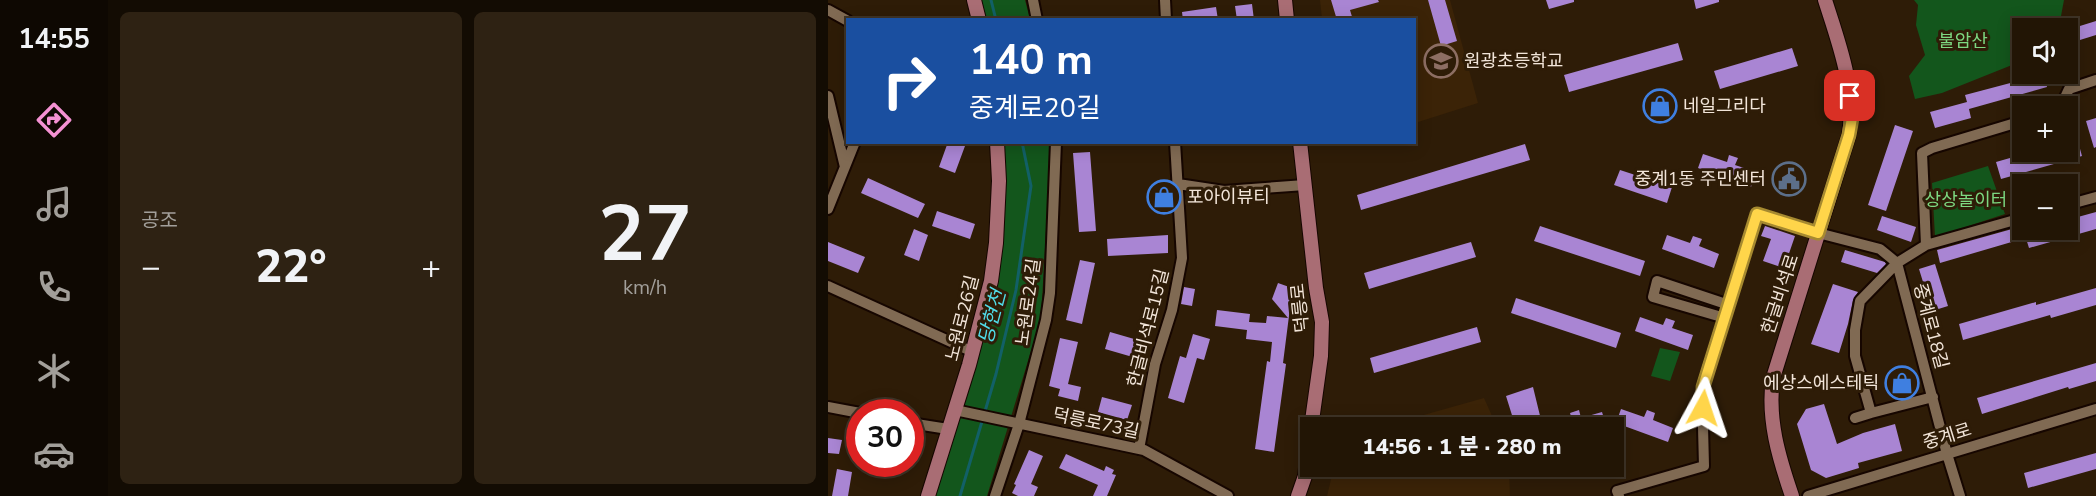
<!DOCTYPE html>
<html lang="ko">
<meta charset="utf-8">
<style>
body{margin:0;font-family:"Nunito Sans","Noto Sans KR",sans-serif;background:#2e2213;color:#f1f3f6;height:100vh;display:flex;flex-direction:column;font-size:22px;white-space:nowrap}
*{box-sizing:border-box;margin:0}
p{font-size:20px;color:#a29f9a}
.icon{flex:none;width:33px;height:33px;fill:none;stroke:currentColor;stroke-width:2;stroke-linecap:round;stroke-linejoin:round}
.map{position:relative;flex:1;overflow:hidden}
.sheet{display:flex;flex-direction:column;gap:12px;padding:12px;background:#130c03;width:720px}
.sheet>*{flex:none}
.guide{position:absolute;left:18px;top:18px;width:570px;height:126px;border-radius:0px;box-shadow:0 3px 15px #0003,0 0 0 2px #3f3427;background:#1a4fa0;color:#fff;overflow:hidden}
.tools{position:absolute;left:1184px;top:18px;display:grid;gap:12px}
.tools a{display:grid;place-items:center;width:66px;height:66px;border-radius:0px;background:#221505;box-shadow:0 3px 15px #0003,0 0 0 2px #3f3427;font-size:30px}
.speed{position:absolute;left:18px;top:399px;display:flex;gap:12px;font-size:30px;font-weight:700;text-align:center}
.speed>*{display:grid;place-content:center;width:78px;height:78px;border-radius:50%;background:#221505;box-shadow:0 3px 15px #0003,0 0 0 2px #3f3427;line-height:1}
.speed .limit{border:9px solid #d22;background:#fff;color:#111}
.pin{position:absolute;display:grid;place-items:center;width:51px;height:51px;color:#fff;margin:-26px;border-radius:12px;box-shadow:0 3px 9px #0006}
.me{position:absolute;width:66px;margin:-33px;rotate:5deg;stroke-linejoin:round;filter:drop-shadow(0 0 4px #0008)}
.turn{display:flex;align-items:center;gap:21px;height:126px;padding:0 24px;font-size:27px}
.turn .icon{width:78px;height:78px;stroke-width:2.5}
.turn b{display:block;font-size:42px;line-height:51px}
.big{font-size:45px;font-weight:800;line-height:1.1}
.sheet .tile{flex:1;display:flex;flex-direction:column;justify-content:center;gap:9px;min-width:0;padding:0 21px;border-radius:9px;background:#2e2213}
.sheet .dial{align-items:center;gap:0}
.dial b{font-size:78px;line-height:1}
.heat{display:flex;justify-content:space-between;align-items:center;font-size:33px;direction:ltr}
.sheet .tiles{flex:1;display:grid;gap:12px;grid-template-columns:repeat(2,1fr)}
.trip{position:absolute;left:472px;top:417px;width:324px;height:60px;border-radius:0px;background:#221505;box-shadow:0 3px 15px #0003,0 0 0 2px #3f3427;font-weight:800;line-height:60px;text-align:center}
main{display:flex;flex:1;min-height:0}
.tab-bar{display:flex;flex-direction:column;width:108px;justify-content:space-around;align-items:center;background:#0e0802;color:#a29f9a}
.tab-bar .icon{width:42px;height:42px}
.tab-bar .selected{color:#f491d3}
.tab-bar b{font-size:27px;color:#f1f3f6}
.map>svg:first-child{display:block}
</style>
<main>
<nav class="tab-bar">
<b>14:55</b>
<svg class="icon selected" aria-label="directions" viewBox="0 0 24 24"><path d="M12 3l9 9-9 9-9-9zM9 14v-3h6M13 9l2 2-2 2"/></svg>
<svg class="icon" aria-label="music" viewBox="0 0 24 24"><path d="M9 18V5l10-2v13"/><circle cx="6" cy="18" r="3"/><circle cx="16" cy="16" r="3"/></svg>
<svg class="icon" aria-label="phone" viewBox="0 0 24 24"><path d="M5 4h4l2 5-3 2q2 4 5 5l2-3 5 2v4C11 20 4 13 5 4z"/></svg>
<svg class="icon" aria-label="climate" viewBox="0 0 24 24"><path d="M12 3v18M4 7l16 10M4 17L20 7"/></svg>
<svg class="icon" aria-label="car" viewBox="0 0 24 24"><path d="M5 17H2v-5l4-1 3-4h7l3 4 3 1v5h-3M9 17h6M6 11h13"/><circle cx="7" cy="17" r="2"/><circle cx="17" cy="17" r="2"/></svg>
</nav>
<section class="sheet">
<div class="tiles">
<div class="tile"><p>공조</p>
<div class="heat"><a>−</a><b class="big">22°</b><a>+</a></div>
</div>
<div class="tile dial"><b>27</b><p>km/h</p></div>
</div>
</section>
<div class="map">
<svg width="1268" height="496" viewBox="0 0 1268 496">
<rect width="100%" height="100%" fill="#2e1c07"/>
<path fill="#3b2307" d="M492 0H622L650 103 587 123 586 20 494 19Z
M656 398 669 427H553Z
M506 467H681L682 496H499Z"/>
<path fill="#13561c" d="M148 0H197L202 19H153Z
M1086 0H1236L1233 16 1219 28H1194V61L1114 93 1087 99 1081 76 1097 55 1088 25 1090 5Z
M173 143H223L213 318 159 496H105L167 299 178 197Z
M1160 166 1177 214 1107 237 1104 183Z
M832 348 852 352 842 381 823 376Z"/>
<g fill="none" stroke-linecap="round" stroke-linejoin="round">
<path stroke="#126067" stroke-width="3" d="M163 0 168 20
M132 496 168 374 188 290 203 186 194 142"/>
</g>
<path fill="#a985d3" d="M503 0H550L551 2 522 10 525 20H509Z
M600 0H617L629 41 613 46Z
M718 0H746V2L721 9Z
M866 0H891V2L868 9Z
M424 4 426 20H409L407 6Z
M388 7 390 20H355L354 12Z
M1268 21V35L1239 44V30Z
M850 43 855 60 741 92 736 75Z
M964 48 970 66 892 89 886 71Z
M1216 74 1219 87 1141 109 1143 118 1107 128 1102 112 1139 102 1137 95Z
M1268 118V147L1266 148 1258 121Z
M1067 125 1085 131 1058 211 1040 205Z
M1249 138 1254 156 1173 179 1168 162 1203 152H1239V141Z
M120 142 137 146 127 173 111 167Z
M697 144 702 160 533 210 529 195Z
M262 152 268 231 251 232 245 153Z
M875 154 899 162 901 155 910 158 907 165 928 172 923 187 870 168Z
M792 170 844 187 839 203 786 185Z
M40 178 97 204 90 218 33 193Z
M109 211 147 224 142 239 104 226Z
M1268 212V229L1201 248 1196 232 1206 230H1239V220Z
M1054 216 1088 227 1083 242 1049 230Z
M712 226 817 261 812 276 706 241Z
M937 226 967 236 956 268 935 261 943 239 933 236Z
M86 229 100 235 91 261 76 255Z
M1184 229 1187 241 1112 263 1109 250Z
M340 235V253L280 256 279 239Z
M839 235 862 243 865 236 874 239 871 246 891 254 886 268 834 249Z
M0 242 37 257 30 273 0 261Z
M643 242 648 257 541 289 536 273Z
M1017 250 1057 262 1058 264 1049 273 1013 262Z
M252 260 267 263 254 324 238 320Z
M1107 264 1120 306 1104 311 1091 269Z
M450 283 464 288 462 292 478 300 474 308H462L455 363 458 364 446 452 427 449 439 361 442 362 444 342 418 339 419 330 387 326 389 310 422 314 421 322 438 323 439 316 460 318 444 299Z
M1005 284 1030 292 1025 300 1020 324 1011 353 983 344Z
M356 287 367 289 364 306 353 304Z
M1268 288V305L1223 318 1222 315 1135 340 1131 324 1208 302V305Z
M688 298 793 333 788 348 683 313Z
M812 317 835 325 838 318 847 321 844 328 865 335 860 350 807 331Z
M649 327 653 342 546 373 542 358Z
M282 332 320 343 315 360 277 349Z
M365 334 382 339 376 360 369 358 356 403 340 398 352 356 358 358Z
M232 338 250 342 240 384 253 387 250 401 230 396 232 389 221 386Z
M1268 363V381L1241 389 1240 387 1154 414 1149 398Z
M705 387 715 428H688L678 396Z
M274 397 304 405 299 420 270 412Z
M996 404 1009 444 1035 433 1067 424 1074 451 1030 463 1031 468 998 478 983 470 969 424 978 409Z
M793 409 816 417 819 410 827 413 825 420 845 428 840 442 788 423Z
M751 410 753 418 774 412 779 428H727V425L744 420 742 413Z
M0 438 14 440 11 454 0 453Z
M201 450 215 456 203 484 210 487 206 496H190L184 493 188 485 186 484Z
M1268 453V469L1200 488 1196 473Z
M238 454 276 471 278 466 286 470 284 474 288 475 279 496H265L270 485 231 468Z
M9 469 24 472 20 496H4Z"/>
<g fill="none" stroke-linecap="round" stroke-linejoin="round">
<defs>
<path id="minor" d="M205 0 209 20
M337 0 338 20
M0 10 20 21
M0 96 17 167
M1233 106 1241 89 1268 80
M350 184 396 191 477 185
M1239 205 1268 197
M0 209 27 142
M1098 245 1194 218
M0 286 145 352
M897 318 825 297 829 281 901 305
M1105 397 1043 413 1027 356V330L1032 301 1069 263 1098 245 1094 153 1104 148 1194 121
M0 407 32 413
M127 410 316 450 400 496
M1027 418 1043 413
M82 423 120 429
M311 449 327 364 344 310 354 258 347 142
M167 496 191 424 218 320 222 293 228 142
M791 496 789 491 876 466 874 388 929 214 990 233 1052 249 1069 263 1119 454 1132 496
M980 496 1268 409"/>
<path id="major" d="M146 0 151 20
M457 0 459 20
M472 142 488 288 494 322 493 356 483 428
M100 496 141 365 163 281 168 243 171 181 169 142
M470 496 477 476 483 428
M964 496C951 458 939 419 945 378L1021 135C1028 88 1011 44 997 0"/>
</defs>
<use href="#minor" stroke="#160600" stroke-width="14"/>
<use href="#major" stroke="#160600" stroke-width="16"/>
<use href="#minor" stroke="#806a53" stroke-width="10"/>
<use href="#major" stroke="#a96d74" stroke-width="14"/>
</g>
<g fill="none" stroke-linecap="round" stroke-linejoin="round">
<defs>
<path id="route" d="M875 408V387L929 214 990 233 1021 135 1024 118 1022 96"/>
</defs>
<use href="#route" stroke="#a68a30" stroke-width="15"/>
<use href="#route" stroke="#ffd54a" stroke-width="10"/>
</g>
<defs>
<symbol id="school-ring" viewBox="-11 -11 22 22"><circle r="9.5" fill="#2e1c07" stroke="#8d6e63" stroke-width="1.5"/><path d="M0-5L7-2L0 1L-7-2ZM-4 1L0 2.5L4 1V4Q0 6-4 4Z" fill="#8d6e63"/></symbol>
<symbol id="shop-ring" viewBox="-11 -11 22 22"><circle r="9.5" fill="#2e1c07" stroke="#3f7fe0" stroke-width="1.5"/><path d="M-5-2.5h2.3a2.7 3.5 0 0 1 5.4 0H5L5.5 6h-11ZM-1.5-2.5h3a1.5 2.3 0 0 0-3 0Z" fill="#3f7fe0"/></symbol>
<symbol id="civic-ring" viewBox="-11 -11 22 22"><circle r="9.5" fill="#2e1c07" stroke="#5c6f8a" stroke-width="1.5"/><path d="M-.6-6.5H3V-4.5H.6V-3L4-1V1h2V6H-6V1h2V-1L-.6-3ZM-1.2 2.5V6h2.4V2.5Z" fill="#5c6f8a"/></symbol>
</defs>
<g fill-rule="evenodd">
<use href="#school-ring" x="594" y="42" width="38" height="38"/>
<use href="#shop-ring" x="813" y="87" width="38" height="38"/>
<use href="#civic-ring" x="942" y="160" width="38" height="38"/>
<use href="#shop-ring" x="317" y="178" width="38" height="38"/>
<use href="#shop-ring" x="1055" y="364" width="38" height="38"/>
</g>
<g text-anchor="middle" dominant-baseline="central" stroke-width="6" stroke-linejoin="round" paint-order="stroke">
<g font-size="18" fill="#7dd881" stroke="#2e1c07">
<text x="1135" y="41">불암산</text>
<text x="1138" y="200">상상놀이터</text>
</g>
<g font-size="18" fill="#f2e5d9" stroke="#2e1c07" text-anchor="start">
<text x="636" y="61">원광초등학교</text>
<text x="855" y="106">네일그리다</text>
<text x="938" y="179" text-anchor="end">중계1동 주민센터</text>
<text x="359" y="197">포아이뷰티</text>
<text x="1051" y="383" text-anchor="end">에상스에스테틱</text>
</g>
<g font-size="18" fill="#f2e5d9" stroke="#2e1c07">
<text transform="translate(952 294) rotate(-72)">한글비석로</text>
<text transform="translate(200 302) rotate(-82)">노원로24길</text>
<text transform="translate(472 308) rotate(-96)">덕릉로</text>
<text transform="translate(134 318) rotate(-76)">노원로26길</text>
<text transform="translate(1103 326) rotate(75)">중계로18길</text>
<text transform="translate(320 328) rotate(-76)">한글비석로15길</text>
<text transform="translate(268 423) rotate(12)">덕릉로73길</text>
<text transform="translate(1119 436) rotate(-17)">중계로</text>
</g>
<g font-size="20" font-style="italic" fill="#51dce8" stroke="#2e1c07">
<text transform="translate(164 317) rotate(-75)">당현천</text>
</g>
</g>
</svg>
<div class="tools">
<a><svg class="icon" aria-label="sound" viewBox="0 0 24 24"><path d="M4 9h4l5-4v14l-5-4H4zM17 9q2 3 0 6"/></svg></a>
<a>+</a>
<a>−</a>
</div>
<div class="speed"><div class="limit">30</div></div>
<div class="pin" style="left:1022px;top:96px;background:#d93025"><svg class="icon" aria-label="arrive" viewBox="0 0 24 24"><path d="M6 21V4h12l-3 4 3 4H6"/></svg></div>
<svg class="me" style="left:875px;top:408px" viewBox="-20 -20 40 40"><path d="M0-17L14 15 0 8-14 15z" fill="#ffd54a" stroke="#fff" stroke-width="4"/></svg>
<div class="trip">14:56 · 1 분 · 280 m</div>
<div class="guide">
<div class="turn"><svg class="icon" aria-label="right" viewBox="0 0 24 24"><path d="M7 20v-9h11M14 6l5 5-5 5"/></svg><div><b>140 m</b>중계로20길</div></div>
</div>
</div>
</main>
